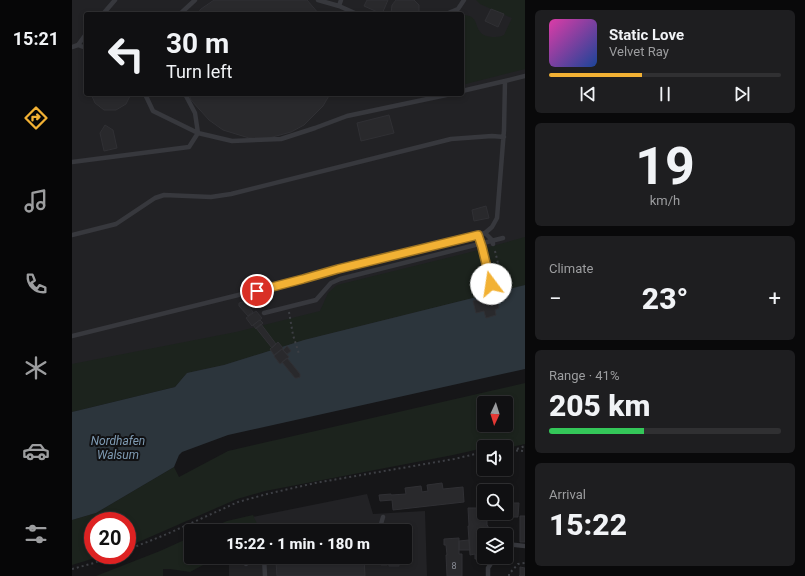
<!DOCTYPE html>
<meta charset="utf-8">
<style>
body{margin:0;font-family:Roboto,sans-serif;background:#1e1e20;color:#f1f3f6;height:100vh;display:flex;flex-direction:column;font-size:15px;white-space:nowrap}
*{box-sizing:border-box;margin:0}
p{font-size:13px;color:#9c9d9f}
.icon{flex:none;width:22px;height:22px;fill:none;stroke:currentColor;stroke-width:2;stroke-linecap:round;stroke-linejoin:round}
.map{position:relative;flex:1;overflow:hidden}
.panel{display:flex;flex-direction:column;gap:10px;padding:10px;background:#09090a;width:280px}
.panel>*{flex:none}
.guide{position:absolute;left:12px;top:12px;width:380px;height:84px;border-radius:4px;box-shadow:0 2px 6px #0003,0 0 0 1px #303032;background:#101012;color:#f1f3f6;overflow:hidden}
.needle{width:26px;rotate:184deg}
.buttons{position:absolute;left:405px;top:396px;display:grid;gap:8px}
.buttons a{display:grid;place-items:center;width:36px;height:36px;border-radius:4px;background:#101012;box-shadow:0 2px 6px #0003,0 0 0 1px #303032;font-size:20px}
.speed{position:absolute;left:12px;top:512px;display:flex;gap:8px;font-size:20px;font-weight:700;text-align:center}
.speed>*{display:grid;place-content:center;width:52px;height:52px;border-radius:50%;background:#101012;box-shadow:0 2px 6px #0003,0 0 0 1px #303032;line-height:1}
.speed .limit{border:6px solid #d22;background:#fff;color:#111}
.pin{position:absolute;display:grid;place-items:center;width:34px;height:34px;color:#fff;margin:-17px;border:2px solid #fff;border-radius:50%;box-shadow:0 1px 4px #0007}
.me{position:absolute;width:44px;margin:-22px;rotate:346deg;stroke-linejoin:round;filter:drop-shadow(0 0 3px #0008)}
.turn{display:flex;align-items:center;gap:14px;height:84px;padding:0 16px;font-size:18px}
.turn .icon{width:52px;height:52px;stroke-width:2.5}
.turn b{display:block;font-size:28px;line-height:34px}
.big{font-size:30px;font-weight:800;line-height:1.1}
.panel .tile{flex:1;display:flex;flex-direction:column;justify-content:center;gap:6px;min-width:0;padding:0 14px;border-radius:6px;background:#1e1e20}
.panel .dial{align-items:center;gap:0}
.dial b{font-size:52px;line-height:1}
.song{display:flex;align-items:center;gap:12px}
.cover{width:48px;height:48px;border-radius:6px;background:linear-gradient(135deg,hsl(320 70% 55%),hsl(220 70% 35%))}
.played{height:4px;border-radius:2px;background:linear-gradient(90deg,#f2b134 40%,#303032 40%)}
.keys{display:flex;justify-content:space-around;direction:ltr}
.heat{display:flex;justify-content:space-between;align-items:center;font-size:22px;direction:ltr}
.charge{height:6px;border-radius:3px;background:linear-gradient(90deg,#34c759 41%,#303032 0)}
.trip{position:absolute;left:112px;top:524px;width:228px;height:40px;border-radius:4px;background:#101012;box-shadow:0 2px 6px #0003,0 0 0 1px #303032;font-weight:800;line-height:40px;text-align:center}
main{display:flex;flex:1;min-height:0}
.tabs{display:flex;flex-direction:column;width:72px;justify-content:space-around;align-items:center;background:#060607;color:#9c9d9f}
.tabs .icon{width:28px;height:28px}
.tabs .selected{color:#f2b134}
.tabs b{font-size:18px;color:#f1f3f6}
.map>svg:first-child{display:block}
</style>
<main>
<nav class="tabs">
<b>15:21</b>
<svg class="icon selected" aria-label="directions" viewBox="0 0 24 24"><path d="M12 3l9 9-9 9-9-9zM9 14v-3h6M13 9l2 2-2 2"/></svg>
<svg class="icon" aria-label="music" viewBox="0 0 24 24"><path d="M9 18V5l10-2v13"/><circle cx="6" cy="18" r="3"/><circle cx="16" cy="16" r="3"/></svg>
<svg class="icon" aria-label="phone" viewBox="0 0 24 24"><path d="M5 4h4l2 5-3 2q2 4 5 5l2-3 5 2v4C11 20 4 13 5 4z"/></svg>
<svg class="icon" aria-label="climate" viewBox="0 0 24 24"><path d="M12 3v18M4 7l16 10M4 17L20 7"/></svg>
<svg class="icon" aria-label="car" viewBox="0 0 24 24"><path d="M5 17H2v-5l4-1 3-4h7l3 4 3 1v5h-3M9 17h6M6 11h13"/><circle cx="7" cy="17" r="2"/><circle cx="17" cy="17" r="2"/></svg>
<svg class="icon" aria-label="filters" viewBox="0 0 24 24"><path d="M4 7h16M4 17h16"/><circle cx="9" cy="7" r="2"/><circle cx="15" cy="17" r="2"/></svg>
</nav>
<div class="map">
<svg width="453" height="576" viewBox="0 0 453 576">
<rect width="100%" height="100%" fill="#161618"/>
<path fill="#222225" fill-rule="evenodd" d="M0 0H453V285L0 412ZM14 14H390V94H14Z
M295 494 301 514 353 511 355 576H157V557H333V531H157L156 522Z"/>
<path fill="#1c231d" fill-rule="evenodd" d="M404 0H453V69L390 85V15C392 15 395 15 397 16 409 20 400 35 420 37 425 37 428 37 432 35L440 18 408 4Z
M453 237V285L232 340 152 365 115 373 103 387 0 412V364L164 332 248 311 256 293 265 285 395 253Z
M453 383V444L435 448 412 447V448L381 455 193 491 165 499 55 547V521H21V555H33L0 565V520L24 513 102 467 107 477 156 451ZM412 403H434V425H412Z
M181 515 185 524 182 531H132L155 521Z
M119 537V557H146L118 572 98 569H91V576H24L88 551Z"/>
<path fill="#2c353c" d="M453 285V369L156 435 110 452 107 455 102 467 24 513 0 520V412L103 387 115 373 152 365 232 340Z"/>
<path fill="#29292c" stroke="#303034" d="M142 0H235L247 14H125L129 9Z
M295 0H316L310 14 292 6Z
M324 0H342L347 5V14H319L320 5Z
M419 9 432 14 426 27 413 21Z
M19 94H59L54 104 44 110H32L23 103Z
M117 94H258L251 106 232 125 219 132 193 139 177 138 151 130 137 120 119 100Z
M317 115 322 133 289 141 285 123Z
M33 125 41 130 45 148 32 151 28 133Z
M414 206 417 218 402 221 400 210Z
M424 296 427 308 423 310 424 315 414 318 412 311 404 313 401 301Z
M174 301 175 304 181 312 176 316 167 306V303Z
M184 311 190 318 180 326 174 318Z
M188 320 191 323 184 329 181 325Z
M189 324 204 344 200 348 184 328Z
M206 342 211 348 202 355 198 349Z
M215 346 219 351 215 354 211 350Z
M210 349 217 357 208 364 202 356Z
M215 358 228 374V377L225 378H223L210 362Z
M370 483 371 489 391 487 392 502 321 510 320 500 308 501 307 495 319 494V495L334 494 333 488 349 486 350 492 356 491 355 485Z
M436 503H441V517H435Z
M441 503H447L446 517H441Z
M396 508H412V513H415V525L416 526V535H412L411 559H403V554L398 555 396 526H397Z
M448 516H453V542H448Z
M387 538V554H390V576H375L374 555H375L374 545H372V539Z
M397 540 398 550H387V541Z
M273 557H292L293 576H205L204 562 210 561 211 563 256 562 255 558Z
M309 557H326L327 566H317V563H315V565H309Z
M448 567 453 568V576H447L448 575Z"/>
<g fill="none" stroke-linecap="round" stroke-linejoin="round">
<path stroke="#3d3f44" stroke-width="2" stroke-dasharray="2 3" stroke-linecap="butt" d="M423 251 435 300
M217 312 221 335 227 354
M445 449 453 446
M434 450 453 451
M55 550 95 534 166 502 195 494 243 483 382 459 412 452
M0 569 22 563 42 555
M437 576V574L446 564 453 563"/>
<path stroke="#37383d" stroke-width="4.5" d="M246 0 267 6 269 0
M267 6 285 14
M31 14 43 0
M108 14 123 0
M374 14 386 9 392 0
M6 45 14 48
M0 47 6 45 14 34
M390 91 433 81
M73 94 81 111 126 133
M113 94 123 113 126 133
M0 162 117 147 126 133 160 141 209 139 243 128 275 116 379 94
M413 233 420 240 421 244
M0 235 44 224 83 198 92 195 139 197 159 194 379 139 420 136 432 137
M406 235 410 247 422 296
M192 313 244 300 259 283 268 279 431 238
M0 336 231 279 266 269 413 233 420 227 425 218 432 130 433 81 453 76
M307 531 311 517
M434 544 453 546
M192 557 193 576
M174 564 175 557
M416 576V568L423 557"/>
</g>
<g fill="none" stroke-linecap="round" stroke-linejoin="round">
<defs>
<path id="route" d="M185 291 231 279 266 269 406 235 410 247 419 284"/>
</defs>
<use href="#route" stroke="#9d7322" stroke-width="10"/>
<use href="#route" stroke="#f2b134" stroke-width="7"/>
</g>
<g text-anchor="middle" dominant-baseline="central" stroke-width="4" stroke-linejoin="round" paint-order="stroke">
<g font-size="9" fill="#888b94">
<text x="382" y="566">8</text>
</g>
<g font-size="12" font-style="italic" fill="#7f9bb3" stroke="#111113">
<text x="46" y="441">Nordhafen<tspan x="46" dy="14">Walsum</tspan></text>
</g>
</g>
</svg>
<div class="buttons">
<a><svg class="needle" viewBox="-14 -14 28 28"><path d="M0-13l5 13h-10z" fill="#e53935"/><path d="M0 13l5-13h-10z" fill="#9c9d9f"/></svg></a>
<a><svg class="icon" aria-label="sound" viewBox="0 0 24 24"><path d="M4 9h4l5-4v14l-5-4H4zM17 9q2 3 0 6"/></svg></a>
<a><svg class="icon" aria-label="search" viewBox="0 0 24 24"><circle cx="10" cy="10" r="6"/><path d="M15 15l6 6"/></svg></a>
<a><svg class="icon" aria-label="layers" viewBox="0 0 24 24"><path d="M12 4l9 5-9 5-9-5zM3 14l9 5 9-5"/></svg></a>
</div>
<div class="speed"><div class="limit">20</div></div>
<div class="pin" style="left:185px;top:291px;background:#d93025"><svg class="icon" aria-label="arrive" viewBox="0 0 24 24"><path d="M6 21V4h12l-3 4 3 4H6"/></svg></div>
<svg class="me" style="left:419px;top:284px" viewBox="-20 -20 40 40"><circle r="19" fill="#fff"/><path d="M0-13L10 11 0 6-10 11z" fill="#f2b134"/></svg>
<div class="trip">15:22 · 1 min · 180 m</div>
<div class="guide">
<div class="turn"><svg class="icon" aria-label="left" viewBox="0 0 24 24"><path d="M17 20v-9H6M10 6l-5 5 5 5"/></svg><div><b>30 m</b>Turn left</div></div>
</div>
</div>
<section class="panel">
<div class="tile">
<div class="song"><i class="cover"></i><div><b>Static Love</b><p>Velvet Ray</p></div></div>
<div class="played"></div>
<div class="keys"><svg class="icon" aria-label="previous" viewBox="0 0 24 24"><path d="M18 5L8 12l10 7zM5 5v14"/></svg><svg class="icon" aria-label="pause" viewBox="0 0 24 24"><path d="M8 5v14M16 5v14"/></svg><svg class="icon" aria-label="next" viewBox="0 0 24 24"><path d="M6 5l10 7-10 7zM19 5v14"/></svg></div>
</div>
<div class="tile dial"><b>19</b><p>km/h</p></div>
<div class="tile"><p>Climate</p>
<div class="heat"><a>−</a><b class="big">23°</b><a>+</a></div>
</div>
<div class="tile"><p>Range · 41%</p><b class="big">205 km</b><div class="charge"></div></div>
<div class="tile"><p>Arrival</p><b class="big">15:22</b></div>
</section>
</main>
